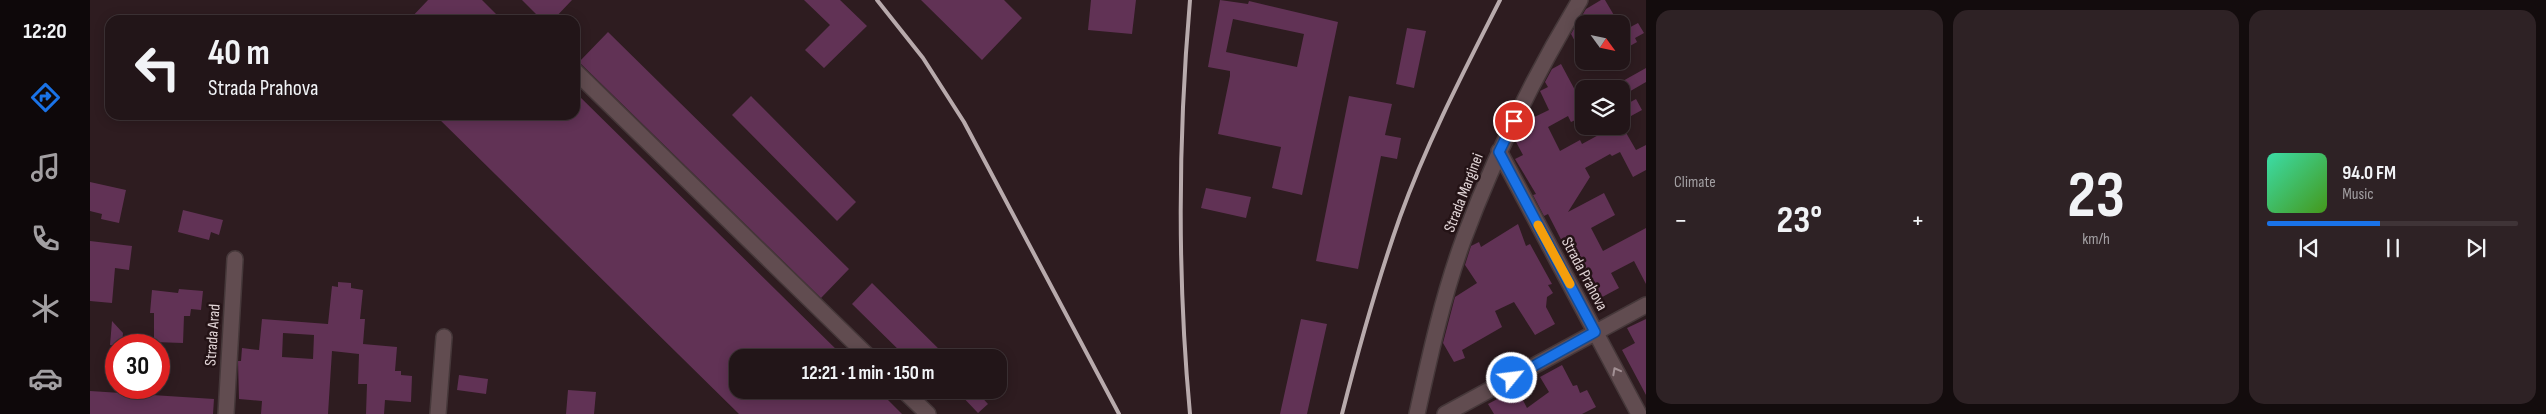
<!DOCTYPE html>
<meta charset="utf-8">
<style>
body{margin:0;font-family:"Sofia Sans Condensed",sans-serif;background:#2e2225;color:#f1f3f6;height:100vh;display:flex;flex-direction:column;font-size:19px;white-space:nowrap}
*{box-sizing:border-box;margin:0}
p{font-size:16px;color:#a29fa2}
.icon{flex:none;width:28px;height:28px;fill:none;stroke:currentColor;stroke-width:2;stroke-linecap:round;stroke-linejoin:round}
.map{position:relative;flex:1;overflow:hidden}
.details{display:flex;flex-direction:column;gap:10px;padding:10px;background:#130c0d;width:900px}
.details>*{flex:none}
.guide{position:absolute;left:15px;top:15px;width:475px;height:105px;border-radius:15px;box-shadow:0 2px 12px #0003,0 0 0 1px #3f3437;background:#221518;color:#f1f3f6;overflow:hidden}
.needle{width:32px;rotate:123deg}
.fabs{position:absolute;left:1485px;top:15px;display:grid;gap:10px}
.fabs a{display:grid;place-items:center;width:55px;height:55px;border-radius:10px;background:#221518;box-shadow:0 2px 12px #0003,0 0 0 1px #3f3437;font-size:25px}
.speed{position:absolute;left:15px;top:334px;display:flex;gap:10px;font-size:25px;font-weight:700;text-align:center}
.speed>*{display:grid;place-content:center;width:65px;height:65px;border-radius:50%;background:#221518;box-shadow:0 2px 12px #0003,0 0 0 1px #3f3437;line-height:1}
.speed .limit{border:8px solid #d22;background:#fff;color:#111}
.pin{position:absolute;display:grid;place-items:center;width:42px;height:42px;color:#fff;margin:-21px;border:2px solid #fff;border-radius:50%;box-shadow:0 1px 5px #0007}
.me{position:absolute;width:55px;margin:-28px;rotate:61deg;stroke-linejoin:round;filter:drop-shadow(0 0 4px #0008)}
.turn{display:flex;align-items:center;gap:18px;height:105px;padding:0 20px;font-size:22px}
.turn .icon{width:65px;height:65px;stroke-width:2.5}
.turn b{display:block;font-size:35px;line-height:42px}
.big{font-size:38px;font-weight:700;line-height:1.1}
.details .tile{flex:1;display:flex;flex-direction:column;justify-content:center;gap:8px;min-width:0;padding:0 18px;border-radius:15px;background:#2e2225}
.details .dial{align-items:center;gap:0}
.dial b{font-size:65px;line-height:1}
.song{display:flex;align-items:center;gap:15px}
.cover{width:60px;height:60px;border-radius:8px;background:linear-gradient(135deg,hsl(160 70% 55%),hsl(100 70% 35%))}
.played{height:5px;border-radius:2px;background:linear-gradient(90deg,#1a73e8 45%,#3f3437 45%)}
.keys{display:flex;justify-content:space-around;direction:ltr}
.heat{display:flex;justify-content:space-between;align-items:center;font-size:28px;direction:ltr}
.details .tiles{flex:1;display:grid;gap:10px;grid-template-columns:repeat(3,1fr)}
.trip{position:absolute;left:639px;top:349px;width:278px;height:50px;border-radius:15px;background:#221518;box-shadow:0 2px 12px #0003,0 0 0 1px #3f3437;font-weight:700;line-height:50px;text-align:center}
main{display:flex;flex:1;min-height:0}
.tabs{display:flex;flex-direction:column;width:90px;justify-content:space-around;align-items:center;background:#0e080a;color:#a29fa2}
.tabs .icon{width:35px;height:35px}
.tabs .on{color:#1a73e8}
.tabs b{font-size:22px;color:#f1f3f6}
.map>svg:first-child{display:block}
</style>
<main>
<nav class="tabs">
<b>12:20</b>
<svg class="icon on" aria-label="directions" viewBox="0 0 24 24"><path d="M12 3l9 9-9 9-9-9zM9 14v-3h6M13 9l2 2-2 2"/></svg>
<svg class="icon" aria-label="music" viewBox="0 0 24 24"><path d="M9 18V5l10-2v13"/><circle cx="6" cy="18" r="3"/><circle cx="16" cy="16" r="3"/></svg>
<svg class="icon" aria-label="phone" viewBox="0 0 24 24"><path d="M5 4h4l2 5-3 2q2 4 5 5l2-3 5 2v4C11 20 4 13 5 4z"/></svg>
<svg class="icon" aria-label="climate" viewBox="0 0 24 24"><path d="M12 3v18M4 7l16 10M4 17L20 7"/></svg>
<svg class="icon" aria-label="car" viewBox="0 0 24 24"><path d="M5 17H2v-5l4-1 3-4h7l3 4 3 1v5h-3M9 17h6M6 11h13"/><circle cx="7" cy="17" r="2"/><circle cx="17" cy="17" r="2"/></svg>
</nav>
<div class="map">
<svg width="1556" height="414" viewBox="0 0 1556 414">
<rect width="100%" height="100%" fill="#2e1c20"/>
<path fill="#613255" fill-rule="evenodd" d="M338 0H392L412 20H319Z
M432 0H482L463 20H452Z
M714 0H750L777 26 734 68 715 50 740 25Z
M831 0H914L932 18 892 60Z
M1001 0H1046L1042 34 998 30Z
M1130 0 1158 4 1159 1 1248 22 1212 195 1182 188 1191 147 1128 134 1140 76V71L1118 67ZM1143 19 1214 34 1207 67 1136 52Z
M1511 0H1515L1525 17 1513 24H1498L1493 14 1496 9Z
M1494 20V58L1481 34 1486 25Z
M1548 23 1554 33 1545 38 1547 42 1531 51V32Z
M1317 28 1336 31 1324 88 1306 84Z
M518 32 759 269 731 298 489 62Z
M1471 64 1494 107V116L1481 122 1478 116 1458 127 1470 151 1490 140 1492 144 1525 126H1531V124L1546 150 1556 145V170L1543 177 1530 152 1522 156 1520 154 1495 168 1500 177 1478 212 1514 193 1525 215 1501 228 1513 251 1556 228V284L1544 261 1521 273 1529 288 1503 302 1458 214 1454 216 1443 195 1446 194 1425 159 1433 155 1425 140 1430 131 1435 128 1434 122 1459 110 1450 91 1458 87 1455 82 1462 69Z
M1556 68V82L1537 93 1531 82Z
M485 92 755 358H648V390H788L812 414H649L345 115H485Z
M661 96 766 202 747 221 642 115Z
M1259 96 1302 104 1295 135 1311 138 1307 159 1291 156 1268 269 1226 261Z
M1546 99 1552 110 1541 116 1535 105Z
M0 182 36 190 29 223 11 219 12 214 0 211Z
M1116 188 1161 197 1156 218 1111 208Z
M93 210 133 220 129 235 121 232 119 240 88 232Z
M1428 224 1436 246 1440 244 1462 284 1458 285 1463 293 1457 297 1456 307 1465 324 1445 335 1424 302 1405 311 1412 327 1372 350 1375 358 1364 362 1353 343 1365 297 1387 283 1375 265 1381 246 1389 242 1391 247Z
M0 241 42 246 39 270 25 268 22 303 0 301Z
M248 282 261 283V288L273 290 270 319H275L273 344 307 347 305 371H311V375L322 376 321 402 295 400 294 414H276L277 384H268L269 354 242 351 238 414H171L172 401 149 399 148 361H151L152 348 169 350 172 319 238 324 242 286 248 287ZM193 333 224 335 223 359 192 357Z
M782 283 858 358H817L762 304Z
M89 289 113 291 111 310 101 309 100 316H94L93 343 64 342V313H60L62 290 88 293Z
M1211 319 1237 324 1217 414H1190Z
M1556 319V395L1532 350 1545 343 1537 328Z
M22 321 33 333 32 345H20Z
M1472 365 1483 386 1487 385 1490 393 1497 390 1506 407 1492 414H1404L1398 404 1413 396V399L1428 391 1437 408 1459 392 1450 377Z
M369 375 398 379 396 394 367 390Z
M478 390 506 392 504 414H476Z
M866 390H885L898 404 888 413Z
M0 391 124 399 123 414H0Z"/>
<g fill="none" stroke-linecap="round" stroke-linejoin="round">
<defs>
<path id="minor" d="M485 71 780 358
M1409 151 1549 414
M813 390 838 414
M136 414 145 259
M348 414 354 337
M1327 414C1340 355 1353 295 1374 238 1405 155 1444 76 1490 0
M1355 414 1556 305"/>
</defs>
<use href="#minor" stroke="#46383a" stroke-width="18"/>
<use href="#minor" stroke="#614c50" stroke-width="15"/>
<path stroke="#b8aaac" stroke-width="4" d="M787 0 833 58 874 122 1029 414
M1100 0C1088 139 1087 275 1100 414
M1252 414C1269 347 1287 282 1310 217 1337 142 1374 71 1410 0"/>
</g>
<defs><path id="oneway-chevron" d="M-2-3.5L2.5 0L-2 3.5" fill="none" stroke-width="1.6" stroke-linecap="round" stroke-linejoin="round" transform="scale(1.25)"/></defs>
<use stroke="#a29094" href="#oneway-chevron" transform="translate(1526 371) rotate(-118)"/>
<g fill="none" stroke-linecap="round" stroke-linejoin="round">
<defs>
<path id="route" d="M1422 378 1505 332 1409 152 1424 121"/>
</defs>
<use href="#route" stroke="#114b97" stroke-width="12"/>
<use href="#route" stroke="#1a73e8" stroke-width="9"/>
<path stroke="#f59e0b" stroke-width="9" d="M1448 225 1480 284"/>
</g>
<g text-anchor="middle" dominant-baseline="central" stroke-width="5" stroke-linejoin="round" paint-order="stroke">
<g font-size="16" fill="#e2d5d7" stroke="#241316">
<text transform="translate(1374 193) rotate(-69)">Strada Marginei</text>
<text transform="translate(1494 274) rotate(62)">Strada Prahova</text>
<text transform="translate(123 335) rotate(-86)">Strada Arad</text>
</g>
</g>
</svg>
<div class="fabs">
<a><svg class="needle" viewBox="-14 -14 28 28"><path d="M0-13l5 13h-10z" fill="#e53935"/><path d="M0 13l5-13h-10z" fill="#a29fa2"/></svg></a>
<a><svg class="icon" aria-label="layers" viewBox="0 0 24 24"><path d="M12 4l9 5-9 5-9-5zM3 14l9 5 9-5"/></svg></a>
</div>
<div class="speed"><div class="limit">30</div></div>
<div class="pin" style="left:1424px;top:121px;background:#d93025"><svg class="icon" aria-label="arrive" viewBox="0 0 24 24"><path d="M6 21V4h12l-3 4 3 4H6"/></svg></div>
<svg class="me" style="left:1422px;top:378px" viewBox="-20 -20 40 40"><circle r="17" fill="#1a73e8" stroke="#fff" stroke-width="3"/><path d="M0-11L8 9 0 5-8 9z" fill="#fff"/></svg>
<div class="trip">12:21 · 1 min · 150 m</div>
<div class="guide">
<div class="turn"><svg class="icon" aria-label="left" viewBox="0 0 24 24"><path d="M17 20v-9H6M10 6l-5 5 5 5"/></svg><div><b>40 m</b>Strada Prahova</div></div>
</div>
</div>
<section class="details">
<div class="tiles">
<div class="tile"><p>Climate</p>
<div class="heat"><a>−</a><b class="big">23°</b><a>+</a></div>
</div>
<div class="tile dial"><b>23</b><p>km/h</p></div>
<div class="tile">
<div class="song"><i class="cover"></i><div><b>94.0 FM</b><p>Music</p></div></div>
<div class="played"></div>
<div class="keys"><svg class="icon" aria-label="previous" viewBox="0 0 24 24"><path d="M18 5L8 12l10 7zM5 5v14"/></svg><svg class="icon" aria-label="pause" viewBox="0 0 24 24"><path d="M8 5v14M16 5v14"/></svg><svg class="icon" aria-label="next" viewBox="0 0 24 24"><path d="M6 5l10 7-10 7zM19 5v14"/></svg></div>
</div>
</div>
</section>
</main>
